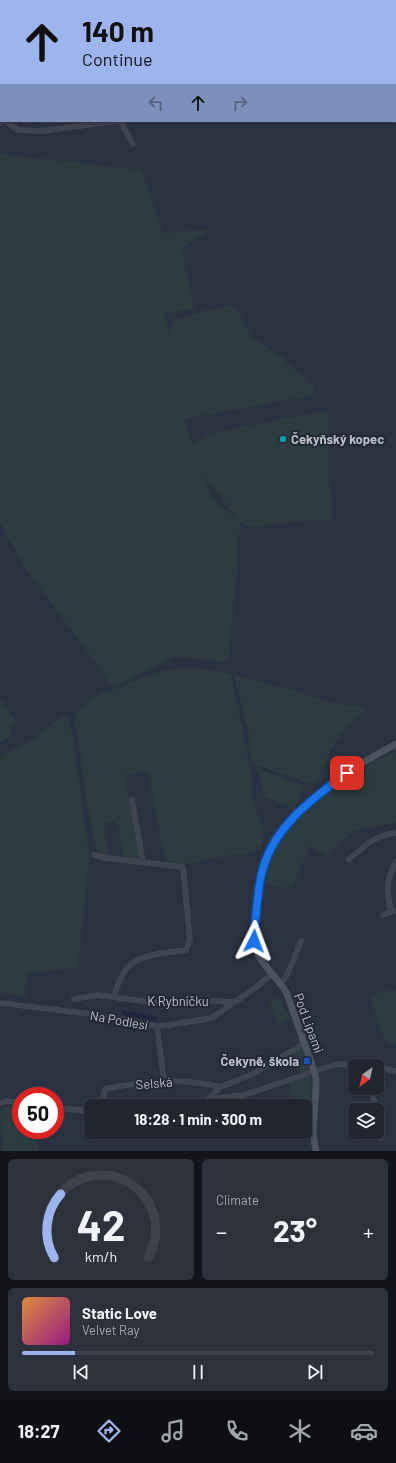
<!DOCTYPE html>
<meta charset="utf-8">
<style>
body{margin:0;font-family:Barlow,sans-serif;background:#2d313c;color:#f1f3f6;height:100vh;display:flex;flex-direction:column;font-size:15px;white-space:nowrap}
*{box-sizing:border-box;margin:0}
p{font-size:13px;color:#a2a5ab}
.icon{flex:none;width:22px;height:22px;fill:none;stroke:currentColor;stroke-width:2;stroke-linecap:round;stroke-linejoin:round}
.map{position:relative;height:1151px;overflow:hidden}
.drawer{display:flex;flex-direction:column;gap:8px;padding:8px;background:#12141a;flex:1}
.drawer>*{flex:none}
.banner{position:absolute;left:0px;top:0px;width:396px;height:122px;box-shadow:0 1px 3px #0004,0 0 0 1px #3d424c;background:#9db4ed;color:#111;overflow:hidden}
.needle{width:26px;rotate:214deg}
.controls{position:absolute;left:348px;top:1059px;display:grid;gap:8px}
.controls a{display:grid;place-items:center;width:36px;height:36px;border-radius:6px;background:#202530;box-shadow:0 1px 3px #0004,0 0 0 1px #3d424c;font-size:20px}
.speed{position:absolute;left:12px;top:1087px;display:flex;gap:8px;font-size:20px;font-weight:700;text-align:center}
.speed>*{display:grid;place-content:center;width:52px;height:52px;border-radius:50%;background:#202530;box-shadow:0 1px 3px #0004,0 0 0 1px #3d424c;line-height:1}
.speed .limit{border:6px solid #d22;background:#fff;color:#111}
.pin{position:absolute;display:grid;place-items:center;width:34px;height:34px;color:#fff;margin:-17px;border-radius:8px;box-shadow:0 2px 6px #0006}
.me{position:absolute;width:44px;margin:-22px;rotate:3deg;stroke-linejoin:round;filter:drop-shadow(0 0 3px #0008)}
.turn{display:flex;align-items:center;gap:14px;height:84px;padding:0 16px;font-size:18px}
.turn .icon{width:52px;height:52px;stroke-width:2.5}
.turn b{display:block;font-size:28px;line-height:34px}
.lanes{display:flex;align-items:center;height:38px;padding:0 16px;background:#0003;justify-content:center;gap:20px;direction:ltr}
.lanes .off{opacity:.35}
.big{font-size:30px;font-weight:700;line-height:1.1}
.drawer .tile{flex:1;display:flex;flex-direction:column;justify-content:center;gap:6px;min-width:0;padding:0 14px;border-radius:6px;background:#2d313c}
.drawer .dial{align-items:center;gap:0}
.dial svg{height:104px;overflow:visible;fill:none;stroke:#3d424c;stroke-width:7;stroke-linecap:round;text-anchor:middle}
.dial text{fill:#f1f3f6;stroke:none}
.song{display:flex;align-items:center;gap:12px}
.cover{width:48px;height:48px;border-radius:6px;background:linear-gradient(135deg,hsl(30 70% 55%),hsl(310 70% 35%))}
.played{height:4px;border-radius:2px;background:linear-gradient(90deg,#9db4ed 15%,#3d424c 15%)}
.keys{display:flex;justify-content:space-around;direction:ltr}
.heat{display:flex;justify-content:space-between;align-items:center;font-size:22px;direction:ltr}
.drawer .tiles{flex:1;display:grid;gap:8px;grid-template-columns:1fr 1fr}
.tile:last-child{grid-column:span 2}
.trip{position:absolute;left:84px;top:1099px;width:228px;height:40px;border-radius:6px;background:#202530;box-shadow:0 1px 3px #0004,0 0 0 1px #3d424c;font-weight:700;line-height:40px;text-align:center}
.tab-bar{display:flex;height:64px;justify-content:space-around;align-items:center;background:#0d0f13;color:#a2a5ab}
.tab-bar .icon{width:28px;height:28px}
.tab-bar .selected{color:#9db4ed}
.tab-bar b{font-size:18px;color:#f1f3f6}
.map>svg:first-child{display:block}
</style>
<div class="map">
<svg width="396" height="1151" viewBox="0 0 396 1151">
<rect width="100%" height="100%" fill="#2a3140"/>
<path fill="#2c3c41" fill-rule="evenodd" d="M0 154 142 170 164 233 212 229 182 248 194 308 164 314 169 335 172 323 175 320 207 310 232 306 238 311 250 335 281 357 316 388 314 393 310 396 184 419 192 443 211 433 322 411 327 412 328 414V470L329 487 332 495V520L305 521 258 526H247L241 522 240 534H238L237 570 228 662 174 657 112 688 95 662 25 568 0 523ZM204 476 239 520 212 499Z
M181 668 207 669 231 674 251 772 253 800 262 825 263 841 259 849 253 853 225 856 185 864 170 863 166 860 163 852 148 771 125 775 140 860 124 858 117 821 105 823 108 852 107 856C102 856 98 851 95 847L87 802 79 742 74 719 75 715 91 699 103 693 161 671Z
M234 675 285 688 333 703 365 707C363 716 351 723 345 730 330 746 327 760 319 780L313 783H308L253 764 251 761 249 734Z
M0 698 17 723 9 727 13 736 0 742Z
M64 717 67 718 73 736 89 855 84 914 78 967 27 974 25 998 0 992V757L32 740 57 720Z
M396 752V822L378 827 355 830 327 856 310 846 292 887 287 888 268 885 266 884 264 876 269 858 282 837 301 813 324 794 346 779 376 760Z
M258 768 290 781 305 785 295 809 263 796Z
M396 991V1045L382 1038 371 999C376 990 386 991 396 991Z
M279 997 290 1019 278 1024 268 1002Z
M302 1047 309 1072 300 1075 297 1059H294L292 1060 291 1054Z
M310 1073 311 1096 309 1115H305V1106H302V1098L290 1097V1080Z
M5 1107 21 1108V1130H34L39 1151H3L0 1110Z"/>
<path fill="#1e273d" d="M123 1010 157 1017 156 1022 122 1014Z"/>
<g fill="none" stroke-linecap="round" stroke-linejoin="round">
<path stroke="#1e273d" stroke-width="1.5" d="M146 1 147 0
M0 89 1 90"/>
<defs>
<path id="minor" d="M32 0 33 1
M87 0V1
M119 1 120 0
M0 38H1
M0 116 1 117
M5 121 18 130 42 131 117 121
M120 121 133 144
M0 123 2 121
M132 800 143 862
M94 855 106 858 183 867 190 940 186 950C169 953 145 953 131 964 122 972 117 986 114 997
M349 859C367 845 373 836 396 833
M396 862C385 882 387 890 391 912L396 911
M383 915 391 912
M281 984 287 975 301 941
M74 999 98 995 157 1003 193 1000 233 1002
M0 1003 90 1014 157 1026 169 1025 212 1018 259 985 272 973
M157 1026 164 1081
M377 1067 396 1071
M371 1088 376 1110
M209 1099 220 1087 253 1074 305 1043
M0 1103 8 1101 21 1103
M101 1106 105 1089C142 1081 182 1077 220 1087
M197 1106 209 1099 244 1095 337 1064 369 1066
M55 1108 91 1111
M377 1116 381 1138"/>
<path id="secondary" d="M316 1151 313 1133 316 1088V1078L312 1065 287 994C279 978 262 967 256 950 252 935 256 918 257 904 259 886 261 870 268 854 288 807 352 767 396 744"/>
</defs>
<use href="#minor" stroke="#484c59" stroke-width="5.5"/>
<use href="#secondary" stroke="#484c59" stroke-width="7"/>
<use href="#minor" stroke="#3e4450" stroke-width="4.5"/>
<use href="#secondary" stroke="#4d5262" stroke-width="6"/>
</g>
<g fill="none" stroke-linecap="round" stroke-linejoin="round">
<defs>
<path id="route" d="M254 941C254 928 256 916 257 904 258 895 259 886 261 876 271 829 310 800 347 773"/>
</defs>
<use href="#route" stroke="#114b97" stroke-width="10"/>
<use href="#route" stroke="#1a73e8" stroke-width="7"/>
</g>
<circle fill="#0f9aa8" stroke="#232835" stroke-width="1.5" cx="283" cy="439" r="4"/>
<rect fill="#1a4fb4" stroke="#232835" stroke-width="1.5" x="303" y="1057" width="8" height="8" rx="2"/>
<g text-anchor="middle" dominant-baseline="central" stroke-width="4" stroke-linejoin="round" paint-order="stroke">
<g font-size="13" font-weight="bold" fill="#bbbfca" stroke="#232835" text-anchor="start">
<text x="291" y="439">Čekyňský kopec</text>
<text x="299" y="1061" text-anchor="end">Čekyně, škola</text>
</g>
<g font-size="13" fill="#bbbfca" stroke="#232835">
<text x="178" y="1001">K Rybníčku</text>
<text transform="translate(119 1020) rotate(10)">Na Podlesí</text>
<text transform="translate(309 1023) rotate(70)">Pod Lipami</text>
<text transform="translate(154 1083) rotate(-5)">Selská</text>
</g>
</g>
</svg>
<div class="controls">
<a><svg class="needle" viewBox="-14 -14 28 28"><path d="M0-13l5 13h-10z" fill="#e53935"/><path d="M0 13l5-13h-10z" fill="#a2a5ab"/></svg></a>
<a><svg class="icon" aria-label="layers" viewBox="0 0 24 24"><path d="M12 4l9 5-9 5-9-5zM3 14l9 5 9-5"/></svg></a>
</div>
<div class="speed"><div class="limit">50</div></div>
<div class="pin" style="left:347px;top:773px;background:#d93025"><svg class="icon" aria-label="arrive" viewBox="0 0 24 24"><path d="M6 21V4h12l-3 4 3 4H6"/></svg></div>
<svg class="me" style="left:254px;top:941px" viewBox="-20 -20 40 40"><path d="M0-17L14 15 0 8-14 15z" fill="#1a73e8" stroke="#fff" stroke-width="4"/></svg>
<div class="trip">18:28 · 1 min · 300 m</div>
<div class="banner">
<div class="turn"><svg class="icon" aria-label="ahead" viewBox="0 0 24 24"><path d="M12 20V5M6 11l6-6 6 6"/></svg><div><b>140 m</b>Continue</div></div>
<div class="lanes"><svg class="icon off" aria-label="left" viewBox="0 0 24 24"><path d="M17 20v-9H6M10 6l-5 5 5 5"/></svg><svg class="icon" aria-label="ahead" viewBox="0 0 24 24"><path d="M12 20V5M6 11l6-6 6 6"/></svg><svg class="icon off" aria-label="right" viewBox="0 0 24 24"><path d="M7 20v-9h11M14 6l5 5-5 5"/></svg></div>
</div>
</div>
<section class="drawer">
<div class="tiles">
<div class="tile dial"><svg viewBox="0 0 100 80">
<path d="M14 69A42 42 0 1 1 86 69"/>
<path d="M14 69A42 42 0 0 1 19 20" stroke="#9db4ed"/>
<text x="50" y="56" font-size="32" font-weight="700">42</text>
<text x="50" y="72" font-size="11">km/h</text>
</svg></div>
<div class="tile"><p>Climate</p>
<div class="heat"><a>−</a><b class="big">23°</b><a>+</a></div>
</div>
<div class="tile">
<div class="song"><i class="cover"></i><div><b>Static Love</b><p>Velvet Ray</p></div></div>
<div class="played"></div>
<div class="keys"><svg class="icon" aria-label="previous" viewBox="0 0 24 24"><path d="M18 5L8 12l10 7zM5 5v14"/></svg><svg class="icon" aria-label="pause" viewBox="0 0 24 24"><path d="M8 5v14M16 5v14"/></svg><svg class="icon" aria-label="next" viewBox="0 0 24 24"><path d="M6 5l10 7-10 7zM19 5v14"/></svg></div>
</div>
</div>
</section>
<nav class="tab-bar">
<b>18:27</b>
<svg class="icon selected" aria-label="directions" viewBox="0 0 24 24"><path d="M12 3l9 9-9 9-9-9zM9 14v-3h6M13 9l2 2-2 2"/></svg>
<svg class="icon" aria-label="music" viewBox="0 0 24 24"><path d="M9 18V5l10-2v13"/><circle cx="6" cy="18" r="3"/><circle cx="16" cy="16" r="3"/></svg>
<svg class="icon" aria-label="phone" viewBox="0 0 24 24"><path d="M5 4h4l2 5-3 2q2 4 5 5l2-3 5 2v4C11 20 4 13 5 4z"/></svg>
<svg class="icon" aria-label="climate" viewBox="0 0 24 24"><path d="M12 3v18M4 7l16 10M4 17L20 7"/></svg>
<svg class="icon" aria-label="car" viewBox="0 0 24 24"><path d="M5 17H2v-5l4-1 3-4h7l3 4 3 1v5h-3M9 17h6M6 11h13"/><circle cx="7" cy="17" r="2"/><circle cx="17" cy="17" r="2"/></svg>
</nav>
